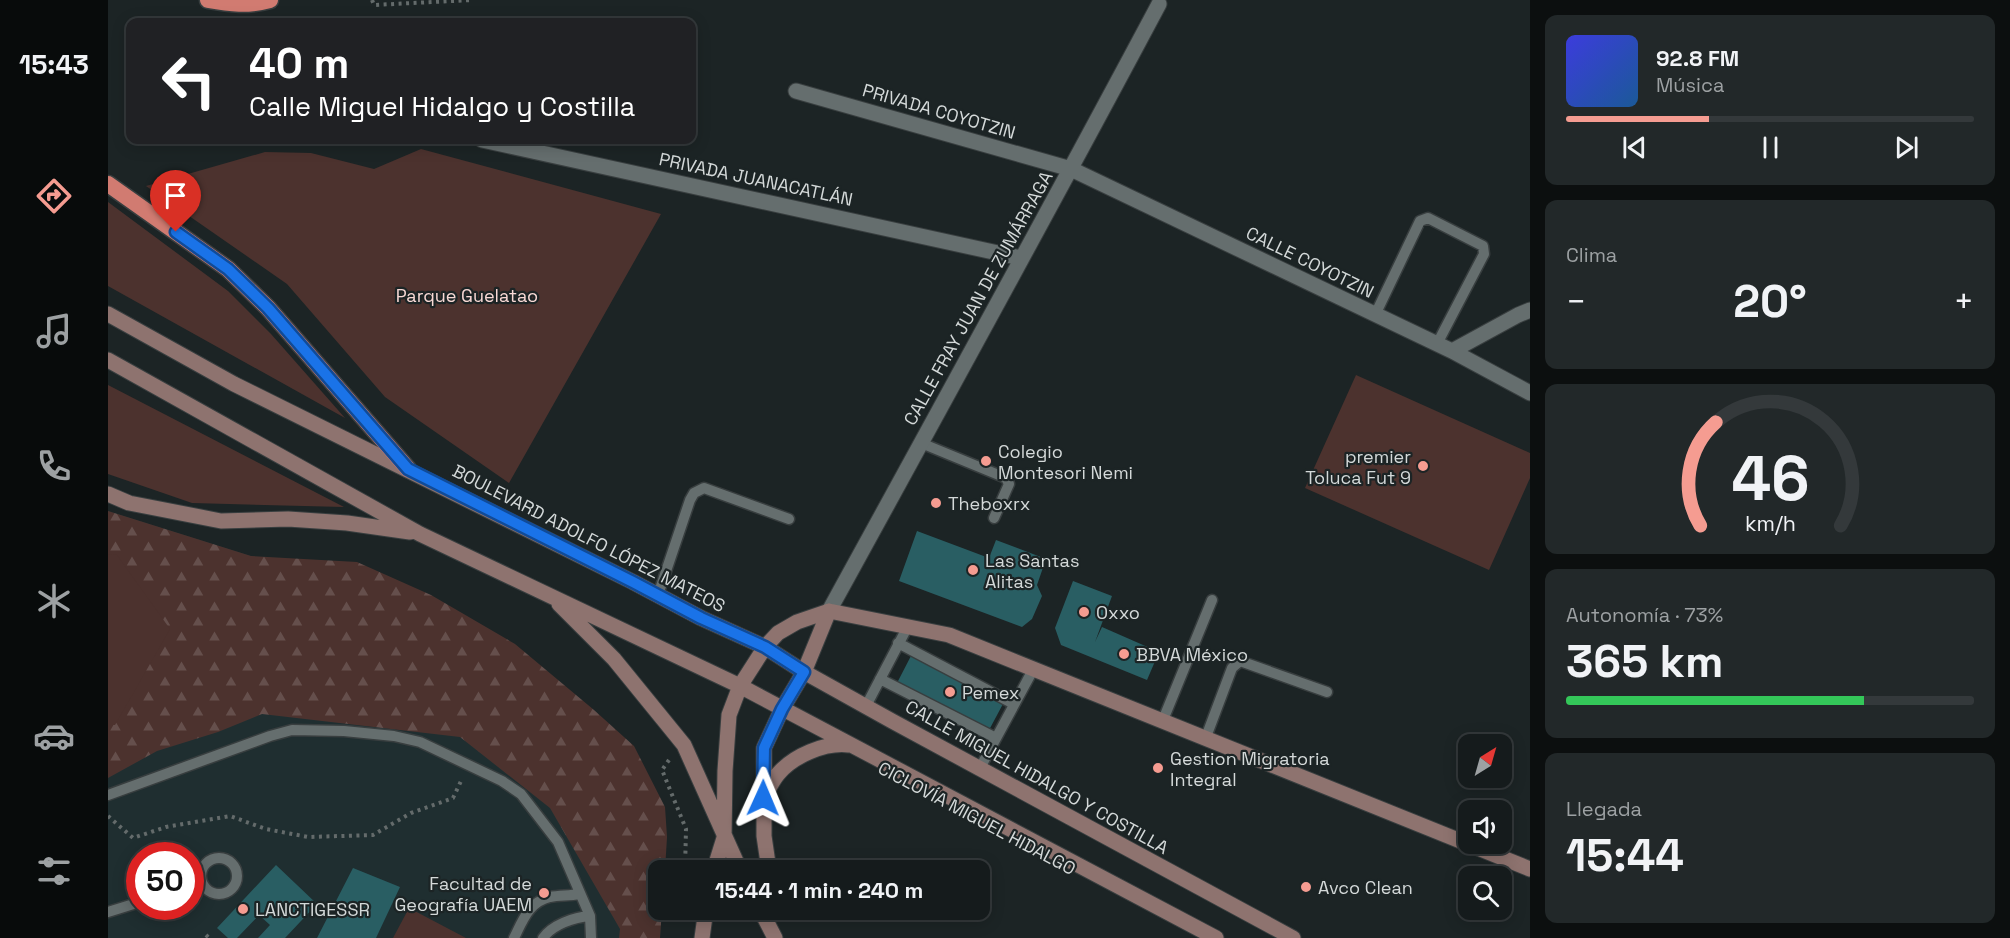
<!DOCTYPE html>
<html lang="es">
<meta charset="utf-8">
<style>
body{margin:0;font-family:"Space Grotesk",sans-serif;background:#222829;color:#f1f3f6;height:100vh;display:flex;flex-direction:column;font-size:22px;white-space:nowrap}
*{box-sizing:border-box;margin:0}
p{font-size:20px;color:#9da1a3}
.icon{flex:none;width:33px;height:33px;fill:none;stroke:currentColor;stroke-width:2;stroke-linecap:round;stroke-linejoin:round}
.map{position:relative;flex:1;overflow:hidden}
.sheet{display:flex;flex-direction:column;gap:15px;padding:15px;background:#0c0f0f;width:480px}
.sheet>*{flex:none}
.hud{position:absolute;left:18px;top:18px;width:570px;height:126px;border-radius:12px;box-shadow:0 3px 15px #0003,0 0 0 2px #34393b;background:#202124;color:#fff;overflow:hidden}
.needle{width:39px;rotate:37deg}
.tools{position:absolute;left:1350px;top:734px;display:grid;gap:12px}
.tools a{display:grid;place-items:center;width:54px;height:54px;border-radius:12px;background:#151b1c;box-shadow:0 3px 15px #0003,0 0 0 2px #34393b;font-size:30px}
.speed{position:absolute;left:18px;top:842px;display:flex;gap:12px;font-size:30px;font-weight:700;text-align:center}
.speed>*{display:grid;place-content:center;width:78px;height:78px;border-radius:50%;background:#151b1c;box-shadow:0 3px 15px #0003,0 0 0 2px #34393b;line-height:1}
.speed .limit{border:9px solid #d22;background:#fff;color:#111}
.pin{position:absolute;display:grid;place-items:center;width:51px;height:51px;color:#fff;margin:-62px -26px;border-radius:50% 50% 50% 0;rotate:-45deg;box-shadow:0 0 6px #0007}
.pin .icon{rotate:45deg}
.me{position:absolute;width:66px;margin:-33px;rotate:1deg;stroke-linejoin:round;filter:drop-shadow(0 0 4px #0008)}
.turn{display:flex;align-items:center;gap:21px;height:126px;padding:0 24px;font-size:27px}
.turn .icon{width:78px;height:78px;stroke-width:2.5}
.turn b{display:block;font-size:42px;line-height:51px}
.big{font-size:45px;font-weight:700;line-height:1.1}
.sheet .card{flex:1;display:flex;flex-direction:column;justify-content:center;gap:9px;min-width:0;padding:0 21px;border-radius:12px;background:#222829}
.sheet .dial{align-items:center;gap:0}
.dial svg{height:156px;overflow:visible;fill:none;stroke:#34393b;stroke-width:7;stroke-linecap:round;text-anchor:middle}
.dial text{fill:#f1f3f6;stroke:none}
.song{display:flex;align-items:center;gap:18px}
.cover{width:72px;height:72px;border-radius:9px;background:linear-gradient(135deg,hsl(240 70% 55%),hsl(210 70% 35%))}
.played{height:6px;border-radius:3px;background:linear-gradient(90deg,#f59c91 35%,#34393b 35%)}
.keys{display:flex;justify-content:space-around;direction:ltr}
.heat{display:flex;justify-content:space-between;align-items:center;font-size:33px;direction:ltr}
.charge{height:9px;border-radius:4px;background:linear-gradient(90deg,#34c759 73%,#34393b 0)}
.trip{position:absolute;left:540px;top:860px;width:342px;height:60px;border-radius:12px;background:#151b1c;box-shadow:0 3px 15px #0003,0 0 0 2px #34393b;font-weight:700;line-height:60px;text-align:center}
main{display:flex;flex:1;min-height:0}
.tab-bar{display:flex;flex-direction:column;width:108px;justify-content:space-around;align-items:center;background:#080b0b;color:#9da1a3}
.tab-bar .icon{width:42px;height:42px}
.tab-bar .selected{color:#f59c91}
.tab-bar b{font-size:27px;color:#f1f3f6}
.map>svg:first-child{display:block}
</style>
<main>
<nav class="tab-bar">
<b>15:43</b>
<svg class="icon selected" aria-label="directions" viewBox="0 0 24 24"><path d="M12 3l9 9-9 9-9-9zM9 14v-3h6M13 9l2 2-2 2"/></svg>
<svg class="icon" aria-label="music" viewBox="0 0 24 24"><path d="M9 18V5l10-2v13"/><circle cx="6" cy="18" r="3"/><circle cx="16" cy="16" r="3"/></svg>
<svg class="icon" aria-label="phone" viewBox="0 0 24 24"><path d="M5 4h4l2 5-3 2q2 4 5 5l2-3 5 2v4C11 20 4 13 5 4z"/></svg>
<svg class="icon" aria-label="climate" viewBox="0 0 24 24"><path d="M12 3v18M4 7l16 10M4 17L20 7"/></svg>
<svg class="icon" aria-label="car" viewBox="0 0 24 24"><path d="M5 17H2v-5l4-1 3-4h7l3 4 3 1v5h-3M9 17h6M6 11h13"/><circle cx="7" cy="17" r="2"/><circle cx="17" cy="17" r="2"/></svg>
<svg class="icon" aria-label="filters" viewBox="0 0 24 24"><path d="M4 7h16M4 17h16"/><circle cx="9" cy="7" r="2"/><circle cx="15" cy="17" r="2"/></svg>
</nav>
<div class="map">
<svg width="1422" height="938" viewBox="0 0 1422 938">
<defs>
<pattern id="forest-firs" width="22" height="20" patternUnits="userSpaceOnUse" patternTransform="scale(1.5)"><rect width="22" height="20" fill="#4c322e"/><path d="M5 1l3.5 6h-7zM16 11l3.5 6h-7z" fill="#654f4c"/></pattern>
</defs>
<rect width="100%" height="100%" fill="#1c2425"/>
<path fill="#1f2e30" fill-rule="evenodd" d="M0 511 143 556 557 870H550V909H554L552 938H0ZM32 855H82V906H32Z"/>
<path fill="url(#forest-firs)" d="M0 511 143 556 249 562 323 595 407 644 486 710 526 746 557 807 559 837 557 870H550V909H554L552 938H511L512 929 442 808 352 737 154 714 110 732 49 751 0 778Z"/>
<path fill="#4c322e" d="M313 149 553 214 401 483 277 397 179 284 38 186 157 152 203 153 266 169Z
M0 202 120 291 163 334 237 418 0 286Z
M1248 375 1422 453V478L1381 570 1197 488Z
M0 385 236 507 84 503 0 474Z
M0 554 9 555 62 629 7 725H0Z
M301 908 358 938H285Z"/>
<path fill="#295e63" d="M809 531 881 558 888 540 938 559 929 585 934 596 924 619 914 627 791 581Z
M965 581 1004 596 987 642 994 627 1051 652 1039 680 953 645 947 628Z
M805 652 896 702 880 732 789 683Z
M168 865 209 904 177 938H150L162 925 151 915 129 938H120L109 928Z
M245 868 292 887 268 938H209Z"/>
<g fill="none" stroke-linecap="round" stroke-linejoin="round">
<defs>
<path id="service" d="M1267 315 1312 221 1320 218 1375 246 1376 254 1329 344
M813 443 898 478 901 484 886 518
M550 595 582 500 586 493 596 488 681 519
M790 643 906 704
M772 679 888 738
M758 706 800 626
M1055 720 1104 600
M1098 737 1124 668 1132 661 1219 692
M872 768 926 668
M0 795 162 736 184 730 236 731 286 736 312 742 394 781 413 794 450 842 482 916 483 938
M93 876a18 18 0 1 1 36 0a18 18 0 1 1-36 0Z
M0 912 32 902
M406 938C415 920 421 902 442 897 452 895 461 896 471 894
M435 938C444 925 466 917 482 916"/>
<path id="minor" d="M688 91 963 169 1344 351 1422 393
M374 140 913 258
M1344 351 1410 315 1422 310
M721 611C832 409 943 207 1051 4"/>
<path id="secondary" d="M0 314 126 384 525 582 593 618 657 647 696 672 784 721 1185 938
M0 360 312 534 632 686 1108 938
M0 494 21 503 113 521 180 519 239 523 302 532
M451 604 506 659 576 745 632 870
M655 798C660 791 664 781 670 774 685 756 717 742 741 745
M606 870 616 838 617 771 621 715 632 686 657 647 670 633 689 622 721 611 841 635 1422 869
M661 870 656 836V748L674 709 696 672 721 611
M652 909 667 938
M594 938 598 909"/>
<path id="trunk" d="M100 0C122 4 140 6 162 0
M0 184 120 269 160 308 300 469"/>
</defs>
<use href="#service" stroke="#383e3f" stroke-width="13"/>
<use href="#minor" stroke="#383e3f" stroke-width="17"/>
<use href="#secondary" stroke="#383e3f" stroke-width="17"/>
<use href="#trunk" stroke="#383e3f" stroke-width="19"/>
<path stroke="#646b6b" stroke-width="4" stroke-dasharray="3 4.5" stroke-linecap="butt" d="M264 0 266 5 364 0
M561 760 554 770 578 829 577 870
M0 816 25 838 58 827 122 816 158 829 200 837 265 835 303 813 345 798 353 781
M98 935 101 938"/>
<use href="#service" stroke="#656e6e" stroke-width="10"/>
<use href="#minor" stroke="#656e6e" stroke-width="15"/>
<use href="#secondary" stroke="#8e736f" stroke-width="15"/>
<use href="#trunk" stroke="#d17b71" stroke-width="16"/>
</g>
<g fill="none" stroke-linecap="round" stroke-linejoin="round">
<defs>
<path id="route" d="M68 232 120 269 160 308 300 469 525 582 593 618 657 647 696 672 674 709 656 748 655 798"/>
</defs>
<use href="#route" stroke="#114b97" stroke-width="15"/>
<use href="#route" stroke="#1a73e8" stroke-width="10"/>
</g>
<g fill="#f59c91" stroke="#1c2425" stroke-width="2">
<circle cx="878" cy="461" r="6"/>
<circle cx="1315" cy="466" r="6"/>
<circle cx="828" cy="503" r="6"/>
<circle cx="865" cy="570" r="6"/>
<circle cx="976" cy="612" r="6"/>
<circle cx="1016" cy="654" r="6"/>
<circle cx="842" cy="692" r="6"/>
<circle cx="1050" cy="768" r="6"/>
<circle cx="1198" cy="887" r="6"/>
<circle cx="436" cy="893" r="6"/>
<circle cx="135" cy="909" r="6"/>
</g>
<g text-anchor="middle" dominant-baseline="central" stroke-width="4.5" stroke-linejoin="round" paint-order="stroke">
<g font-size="18" fill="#d4d9d9" stroke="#1c2425">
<text transform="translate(831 111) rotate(16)">PRIVADA COYOTZIN</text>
<text transform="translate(648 179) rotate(12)">PRIVADA JUANACATLÁN</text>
<text transform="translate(1202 262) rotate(26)">CALLE COYOTZIN</text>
<text transform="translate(870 298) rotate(-61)">CALLE FRAY JUAN DE ZUMÁRRAGA</text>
<text transform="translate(481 538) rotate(27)">BOULEVARD ADOLFO LÓPEZ MATEOS</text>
<text transform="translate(929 777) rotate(29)">CALLE MIGUEL HIDALGO Y COSTILLA</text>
<text transform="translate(869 818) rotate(28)">CICLOVÍA MIGUEL HIDALGO</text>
</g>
<g font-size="18" fill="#f8d9d5" stroke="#1c2425">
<text x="359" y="295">Parque Guelatao</text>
</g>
<g font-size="18" fill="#d4d9d9" stroke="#1c2425" text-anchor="start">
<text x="890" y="451">Colegio<tspan x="890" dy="21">Montesori Nemi</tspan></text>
<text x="1303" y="456" text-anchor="end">premier<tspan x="1303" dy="21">Toluca Fut 9</tspan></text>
<text x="840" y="503">Theboxrx</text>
<text x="877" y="560">Las Santas<tspan x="877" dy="21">Alitas</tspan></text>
<text x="988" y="612">Oxxo</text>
<text x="1028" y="654">BBVA México</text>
<text x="854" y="692">Pemex</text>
<text x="1062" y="758">Gestion Migratoria<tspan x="1062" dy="21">Integral</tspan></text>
<text x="424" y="883" text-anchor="end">Facultad de<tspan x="424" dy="21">Geografía UAEM</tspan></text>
<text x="1210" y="887">Avco Clean</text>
<text x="147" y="909">LANCTIGESSR</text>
</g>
</g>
</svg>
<div class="tools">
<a><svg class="needle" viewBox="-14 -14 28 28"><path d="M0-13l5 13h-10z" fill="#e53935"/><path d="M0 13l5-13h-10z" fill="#9da1a3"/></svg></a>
<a><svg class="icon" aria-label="sound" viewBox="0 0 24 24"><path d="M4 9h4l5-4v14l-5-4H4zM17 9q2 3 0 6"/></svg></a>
<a><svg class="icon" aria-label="search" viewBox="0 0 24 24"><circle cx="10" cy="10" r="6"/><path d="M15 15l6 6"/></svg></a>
</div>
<div class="speed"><div class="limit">50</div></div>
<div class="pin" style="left:68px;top:232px;background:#d93025"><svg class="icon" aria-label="arrive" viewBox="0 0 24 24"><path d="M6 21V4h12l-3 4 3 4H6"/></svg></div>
<svg class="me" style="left:655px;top:798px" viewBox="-20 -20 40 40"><path d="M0-17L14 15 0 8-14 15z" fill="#1a73e8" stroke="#fff" stroke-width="4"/></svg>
<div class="trip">15:44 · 1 min · 240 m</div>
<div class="hud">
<div class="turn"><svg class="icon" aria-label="left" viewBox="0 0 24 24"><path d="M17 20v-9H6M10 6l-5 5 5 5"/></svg><div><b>40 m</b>Calle Miguel Hidalgo y Costilla</div></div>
</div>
</div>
<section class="sheet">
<div class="card">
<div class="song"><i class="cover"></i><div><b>92.8 FM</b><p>Música</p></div></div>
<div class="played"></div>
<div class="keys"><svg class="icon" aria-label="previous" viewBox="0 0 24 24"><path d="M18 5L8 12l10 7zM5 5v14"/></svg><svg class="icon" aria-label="pause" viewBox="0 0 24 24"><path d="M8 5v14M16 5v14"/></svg><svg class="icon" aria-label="next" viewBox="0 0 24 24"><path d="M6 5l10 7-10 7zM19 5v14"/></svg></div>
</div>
<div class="card"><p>Clima</p>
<div class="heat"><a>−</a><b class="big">20°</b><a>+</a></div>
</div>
<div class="card dial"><svg viewBox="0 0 100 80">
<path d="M14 69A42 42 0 1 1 86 69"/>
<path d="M14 69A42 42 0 0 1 22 16" stroke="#f59c91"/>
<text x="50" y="56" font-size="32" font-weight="700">46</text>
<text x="50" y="72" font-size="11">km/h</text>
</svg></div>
<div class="card"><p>Autonomía · 73%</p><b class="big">365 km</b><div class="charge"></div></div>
<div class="card"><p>Llegada</p><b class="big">15:44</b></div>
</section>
</main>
